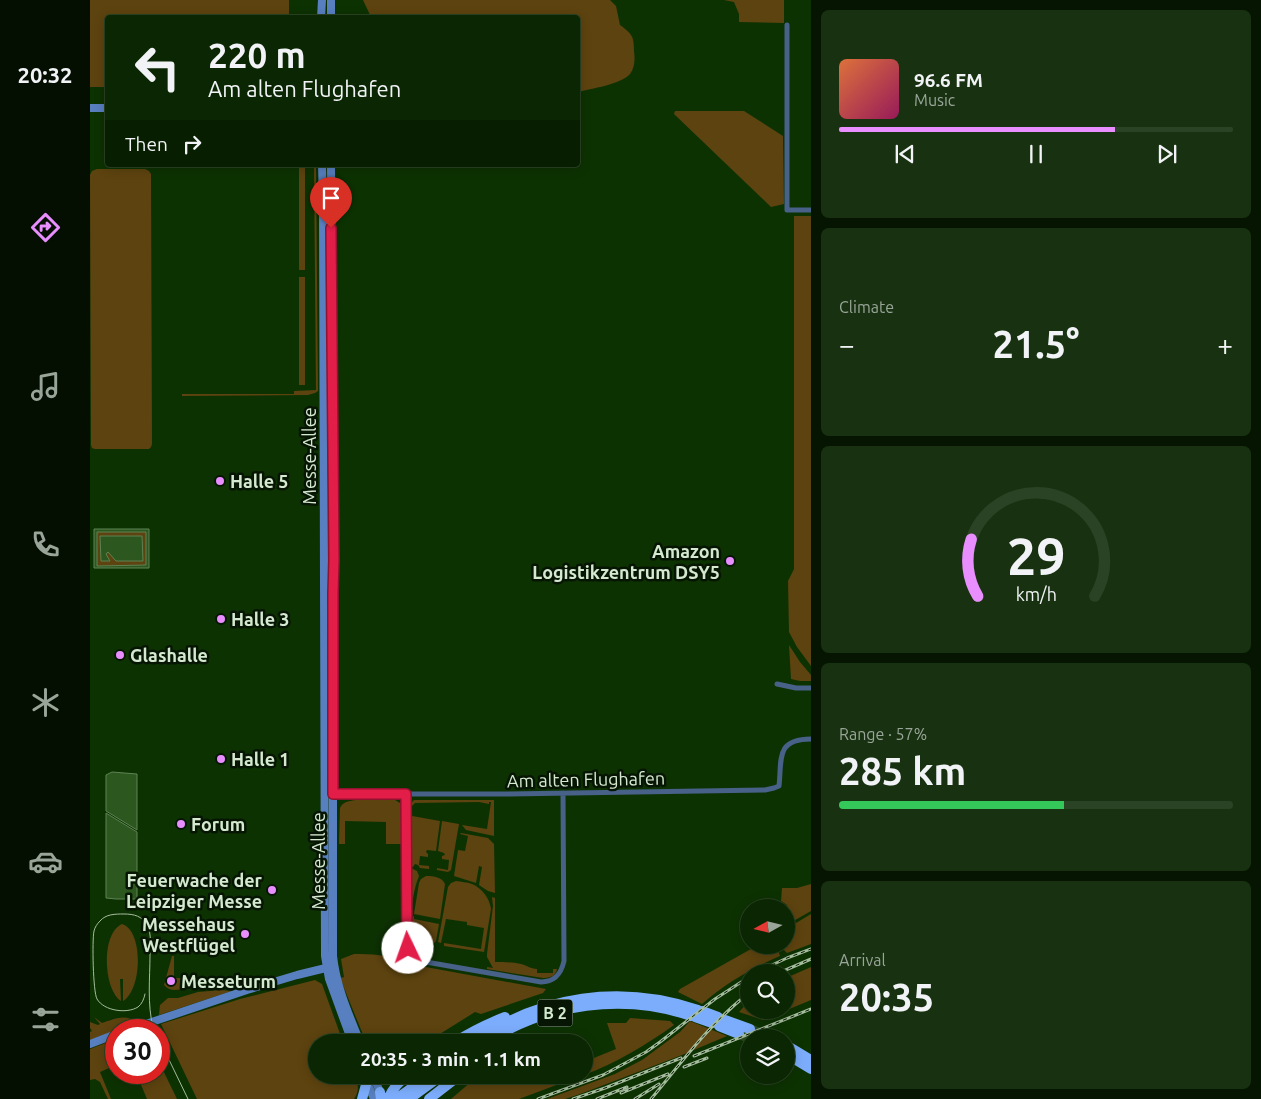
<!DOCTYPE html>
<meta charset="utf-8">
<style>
body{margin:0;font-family:Ubuntu,sans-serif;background:#183211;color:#f1f3f6;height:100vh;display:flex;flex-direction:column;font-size:19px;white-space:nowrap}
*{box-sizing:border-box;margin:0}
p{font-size:16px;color:#99a599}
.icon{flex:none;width:28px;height:28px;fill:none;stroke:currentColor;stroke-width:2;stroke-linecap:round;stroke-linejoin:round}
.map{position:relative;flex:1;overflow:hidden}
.side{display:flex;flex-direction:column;gap:10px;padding:10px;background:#061501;width:450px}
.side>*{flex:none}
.top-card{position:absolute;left:15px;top:15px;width:475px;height:152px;border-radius:5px;box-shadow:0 2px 12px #0003,0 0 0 1px #2a4324;background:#0a2602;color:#f1f3f6;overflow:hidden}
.needle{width:32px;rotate:262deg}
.fabs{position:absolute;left:650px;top:899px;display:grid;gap:10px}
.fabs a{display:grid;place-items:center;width:55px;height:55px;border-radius:50%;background:#0a2602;box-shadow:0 2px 12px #0003,0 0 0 1px #2a4324;font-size:25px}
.speed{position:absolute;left:15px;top:1019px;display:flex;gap:10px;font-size:25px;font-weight:700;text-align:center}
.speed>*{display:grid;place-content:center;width:65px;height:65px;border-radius:50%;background:#0a2602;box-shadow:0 2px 12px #0003,0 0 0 1px #2a4324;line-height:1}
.speed .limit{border:8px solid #d22;background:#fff;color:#111}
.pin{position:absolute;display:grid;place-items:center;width:42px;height:42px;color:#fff;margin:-51px -21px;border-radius:50% 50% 50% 0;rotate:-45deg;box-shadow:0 0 5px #0007}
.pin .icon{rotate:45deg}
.me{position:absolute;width:55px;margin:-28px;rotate:357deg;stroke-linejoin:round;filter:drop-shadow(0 0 4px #0008)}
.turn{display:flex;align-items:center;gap:18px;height:105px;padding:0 20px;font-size:22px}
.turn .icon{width:65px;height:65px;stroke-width:2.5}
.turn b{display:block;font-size:35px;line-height:42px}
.then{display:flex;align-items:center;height:48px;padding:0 20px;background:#0003;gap:10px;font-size:19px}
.big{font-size:38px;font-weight:700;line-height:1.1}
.side .widget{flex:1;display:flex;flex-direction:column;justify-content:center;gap:8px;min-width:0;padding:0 18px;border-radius:8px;background:#183211}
.side .dial{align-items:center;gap:0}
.dial svg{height:130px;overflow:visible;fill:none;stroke:#2a4324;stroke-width:7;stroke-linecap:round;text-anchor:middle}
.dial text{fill:#f1f3f6;stroke:none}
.song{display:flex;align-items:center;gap:15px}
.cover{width:60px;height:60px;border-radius:8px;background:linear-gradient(135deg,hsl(20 70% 55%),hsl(330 70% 35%))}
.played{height:5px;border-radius:2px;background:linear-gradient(90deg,#e88eff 70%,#2a4324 70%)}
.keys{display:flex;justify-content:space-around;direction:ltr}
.heat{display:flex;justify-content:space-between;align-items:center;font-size:28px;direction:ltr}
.charge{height:8px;border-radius:4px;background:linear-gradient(90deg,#34c759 57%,#2a4324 0)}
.trip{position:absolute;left:218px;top:1034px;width:285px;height:50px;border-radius:25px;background:#0a2602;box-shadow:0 2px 12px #0003,0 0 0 1px #2a4324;font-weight:700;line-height:50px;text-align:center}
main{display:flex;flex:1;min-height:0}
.menu{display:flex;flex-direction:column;width:90px;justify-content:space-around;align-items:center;background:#040f01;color:#99a599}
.menu .icon{width:35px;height:35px}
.menu .current{color:#e88eff}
.menu b{font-size:22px;color:#f1f3f6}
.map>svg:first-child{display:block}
</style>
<main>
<nav class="menu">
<b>20:32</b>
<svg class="icon current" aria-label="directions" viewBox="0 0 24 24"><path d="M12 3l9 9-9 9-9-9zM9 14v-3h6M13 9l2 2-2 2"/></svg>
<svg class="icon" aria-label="music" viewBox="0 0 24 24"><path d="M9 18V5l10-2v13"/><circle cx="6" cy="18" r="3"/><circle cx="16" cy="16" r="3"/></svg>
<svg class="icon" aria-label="phone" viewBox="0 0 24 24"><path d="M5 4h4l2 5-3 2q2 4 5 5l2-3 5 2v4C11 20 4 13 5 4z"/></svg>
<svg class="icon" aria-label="climate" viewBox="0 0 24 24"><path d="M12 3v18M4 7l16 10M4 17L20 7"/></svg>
<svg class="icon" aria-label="car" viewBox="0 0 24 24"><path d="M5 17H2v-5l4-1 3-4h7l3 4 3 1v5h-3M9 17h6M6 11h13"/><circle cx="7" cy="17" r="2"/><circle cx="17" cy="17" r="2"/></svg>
<svg class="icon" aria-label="filters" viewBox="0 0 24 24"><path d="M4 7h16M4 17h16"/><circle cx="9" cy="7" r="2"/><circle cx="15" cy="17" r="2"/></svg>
</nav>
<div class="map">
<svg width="721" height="1099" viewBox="0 0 721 1099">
<rect width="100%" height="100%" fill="#0d3202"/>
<path fill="#5d430f" d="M0 0H199V17L18 18 17 87H0Z
M273 0H520L526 6 530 25C542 34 544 36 544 51 545 59 545 67 540 74 532 84 500 89 488 92V18L281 17Z
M634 0H694V23L649 22V14L644 2Z
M585 111H654L693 136 694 204 681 207 584 114Z
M209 165H215V270H209Z
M224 165H226L228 391 225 393 218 395 92 396V394H204V391L226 390Z
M7 169H55L59 171 61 174 62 444 61 447 59 449H5L2 448 1 445 0 175 2 171Z
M704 216H721V666L707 647 699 632 698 581 704 569Z
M209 277H215V385H209Z
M239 477V542L241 564 240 778H239L238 733 237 713 236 478Z
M4 529H59V568H4Z
M699 645 710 662 721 675V681H710L701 679Z
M266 800H305L310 803 312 808V844H296V822L255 821V844H249L250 808C253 801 260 801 266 800Z
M324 800H404V836L376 830 372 825 397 829 401 802H399V804L389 802 325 803 321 807 322 816 350 821 346 851 337 850 336 852 338 854V857L330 856 329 865 339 866V869L330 868 328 865 325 864 323 867 321 866 320 807V804Z
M352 821 369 824 361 870 358 872 347 870V868L358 870 359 860 352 859V856L355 855 354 853 348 851Z
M371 833 398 838 404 844 405 893 398 891 389 885 392 867 389 866 386 883 364 876 368 850 375 851 378 836 370 834Z
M323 869 327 871 329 876C324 888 322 903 321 917L322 918 324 916V919L349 924 346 941 343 944 321 941V870Z
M336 876C344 876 352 877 355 884L350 919 324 914 329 883 331 879Z
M366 881C371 882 377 882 382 884 392 888 400 899 401 909L394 952 354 946V943L391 949 394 928 377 925V922L356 919 351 943 348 942 358 887 361 883Z
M721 884V911L700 923 698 922 697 905 691 901 692 888H707Z
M402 897 405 898V962C413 962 422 962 431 964 436 965 441 969 447 969V973H463V969H467C466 976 460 978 453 978L397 969V967L403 968 397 957V954L403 906Z
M721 914V944L697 953 694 950 692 945H696V929Z
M32 924C54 931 52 990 33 1001V979H30L31 1001C13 989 11 933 32 924Z
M668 945H681L687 947 690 956C662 968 635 984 612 1004L588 992 590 989Z
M264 954C280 954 300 954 314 963L456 989 453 993 391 1014 385 1012 337 1042H276L250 978 254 977 251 959Z
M82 956H84V978H154V981L151 982 152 984C137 986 122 980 107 984 96 986 84 996 74 985Z
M721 967V1000L673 1020 649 1012 659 1001V1010H696V978Z
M225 980 232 984 253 1042H226V1075H265C268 1085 270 1090 264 1099H107L71 1024 150 999Z
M131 990 142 991 69 1015 70 1005 78 998H88L108 992Z
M4 1017 12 1023C25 1019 36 1013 47 1023L0 1040V1032L2 1031 0 1028V1022L8 1025 10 1024Z
M540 1018 580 1021 584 1025C556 1045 526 1063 494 1075V1062L526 1049 517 1023H536Z
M600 1021 637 1036 592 1055 493 1093 475 1099H457L525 1074 552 1060 590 1032Z
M26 1039V1065L10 1072 21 1099H18L10 1082 5 1079 0 1080V1049Z
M69 1062 87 1099H57L46 1073 69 1072Z
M389 1075H449L451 1079 462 1075H493L429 1099H361Z"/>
<path fill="#2c571f" stroke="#5e8354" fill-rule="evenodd" d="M4 529H59V568H4ZM7 532H56V565L7 566Z
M10 536H52L53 561H26L18 552 16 554 20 561H11Z
M22 772 47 774V830L16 811V775Z
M16 813 47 832V897L45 899H26L16 898Z"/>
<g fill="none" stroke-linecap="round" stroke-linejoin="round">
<path stroke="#2b4d21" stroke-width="10" stroke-dasharray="10 5" stroke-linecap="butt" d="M660 1029 681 1038
M649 1034 659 1038"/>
<path stroke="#486189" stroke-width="5" d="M697 25V210H721
M687 684 706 688H721
M240 794H412L675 790 684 788 689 786C692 760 685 739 721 739
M316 794 317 943C320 954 326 958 336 962L451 982C465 982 471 974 474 961L473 793"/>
<path stroke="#587fbf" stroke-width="8" d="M241 0V18
M231 18 232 0
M0 108H18
M232 165 233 203 235 956 239 979 262 1042
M241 165 244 560 243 593V956C246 986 259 1015 270 1042
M38 1030 157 990 207 975 240 967
M0 1044 26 1034
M274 1075 284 1099
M283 1075 292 1097"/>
<path stroke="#7cadfc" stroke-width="10" d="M612 1011 628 1017
M605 1017 622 1023
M635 1020 660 1029
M629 1026 649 1034
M365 1042C381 1032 397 1024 415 1017
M385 1042C450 995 532 984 608 1010
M397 1042C456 1003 535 993 601 1016
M696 1045 721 1060
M696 1054 721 1069
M291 1075C299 1080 306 1079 315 1077
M290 1092 291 1099
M272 1099 277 1081
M298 1099C302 1090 309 1081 318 1075
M306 1099 340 1075
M319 1099 352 1075
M339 1099 370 1075"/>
<path stroke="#a4bd9d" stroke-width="1" d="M55 994C54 999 52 1004 48 1007 37 1014 14 1011 7 999 3 992 2 940 4 931 5 927 7 924 10 921 16 914 25 914 34 914 44 914 52 916 57 925 62 934 60 946 60 955 60 978 57 1004 63 1027
M69 1039 98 1099"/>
<defs>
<path id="rail" d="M667 972 697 958 721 949
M691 972 721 959
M604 1056 721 1009
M594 1067 617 1058
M531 1093 578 1074
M448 1099 513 1075 556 1052 570 1042 625 999 659 977
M483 1099 515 1088 591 1058
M507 1099 537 1087
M545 1099 569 1084
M561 1099C592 1062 620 1023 659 993"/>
</defs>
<use href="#rail" stroke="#a4bd9d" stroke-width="3"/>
<use href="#rail" stroke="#071604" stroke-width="1" stroke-dasharray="4" stroke-linecap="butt"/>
</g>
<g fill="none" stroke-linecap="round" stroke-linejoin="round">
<defs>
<path id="route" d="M241 228 244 560 243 593V794H316L317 943 318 948"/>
</defs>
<use href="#route" stroke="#92132f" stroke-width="12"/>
<use href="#route" stroke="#e11d48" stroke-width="9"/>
</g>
<g fill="#e88eff" stroke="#071604" stroke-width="2">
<circle cx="130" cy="481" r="5"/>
<circle cx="640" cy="561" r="5"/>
<circle cx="131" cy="619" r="5"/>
<circle cx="30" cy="655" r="5"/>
<circle cx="131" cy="759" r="5"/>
<circle cx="91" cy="824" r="5"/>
<circle cx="182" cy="890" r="5"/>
<circle cx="155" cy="934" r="5"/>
<circle cx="81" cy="981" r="5"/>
</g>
<g text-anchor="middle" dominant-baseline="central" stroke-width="5" stroke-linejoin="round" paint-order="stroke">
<rect fill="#071604" stroke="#96aa92" stroke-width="1" x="447.5" y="999.5" width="35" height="27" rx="4"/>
<g font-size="16" font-weight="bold" fill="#d4e9cf">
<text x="465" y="1013">B 2</text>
</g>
<g font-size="18" fill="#d4e9cf" stroke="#071604">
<text transform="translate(219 456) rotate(-90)">Messe-Allee</text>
<text transform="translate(496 779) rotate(-1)">Am alten Flughafen</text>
<text transform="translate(228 861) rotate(-90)">Messe-Allee</text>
</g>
<g font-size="18" font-weight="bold" fill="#d4e9cf" stroke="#071604" text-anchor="start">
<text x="140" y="481">Halle 5</text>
<text x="630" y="551" text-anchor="end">Amazon<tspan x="630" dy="21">Logistikzentrum DSY5</tspan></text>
<text x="141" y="619">Halle 3</text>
<text x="40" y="655">Glashalle</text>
<text x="141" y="759">Halle 1</text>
<text x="101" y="824">Forum</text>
<text x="172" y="880" text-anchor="end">Feuerwache der<tspan x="172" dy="21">Leipziger Messe</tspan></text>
<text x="145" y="924" text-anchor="end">Messehaus<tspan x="145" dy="21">Westflügel</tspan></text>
<text x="91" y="981">Messeturm</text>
</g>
</g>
</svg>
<div class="fabs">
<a><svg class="needle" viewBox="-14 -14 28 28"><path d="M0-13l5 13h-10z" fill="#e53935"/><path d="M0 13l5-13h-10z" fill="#99a599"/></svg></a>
<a><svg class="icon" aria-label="search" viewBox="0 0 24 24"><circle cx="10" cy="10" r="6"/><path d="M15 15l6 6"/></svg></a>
<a><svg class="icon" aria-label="layers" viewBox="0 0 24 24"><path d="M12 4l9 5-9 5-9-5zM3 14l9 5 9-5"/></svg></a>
</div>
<div class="speed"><div class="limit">30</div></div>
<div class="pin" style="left:241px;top:228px;background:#d93025"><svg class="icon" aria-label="arrive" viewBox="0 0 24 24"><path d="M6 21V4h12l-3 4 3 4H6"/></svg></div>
<svg class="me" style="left:318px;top:948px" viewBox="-20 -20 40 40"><circle r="19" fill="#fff"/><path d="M0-13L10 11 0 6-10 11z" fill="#e11d48"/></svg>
<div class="trip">20:35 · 3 min · 1.1 km</div>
<div class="top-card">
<div class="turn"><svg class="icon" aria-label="left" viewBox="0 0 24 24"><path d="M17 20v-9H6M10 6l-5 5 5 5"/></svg><div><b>220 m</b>Am alten Flughafen</div></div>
<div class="then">Then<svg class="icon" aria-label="right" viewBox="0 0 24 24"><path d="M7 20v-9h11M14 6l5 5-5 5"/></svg></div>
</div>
</div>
<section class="side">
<div class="widget">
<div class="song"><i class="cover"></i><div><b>96.6 FM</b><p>Music</p></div></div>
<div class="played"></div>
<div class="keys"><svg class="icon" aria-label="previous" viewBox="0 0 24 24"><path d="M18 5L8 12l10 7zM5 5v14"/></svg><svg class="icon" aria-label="pause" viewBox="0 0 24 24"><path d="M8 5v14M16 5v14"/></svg><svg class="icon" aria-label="next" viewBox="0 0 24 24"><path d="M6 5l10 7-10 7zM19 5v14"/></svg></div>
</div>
<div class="widget"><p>Climate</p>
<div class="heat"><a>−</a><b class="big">21.5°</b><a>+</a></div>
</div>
<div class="widget dial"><svg viewBox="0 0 100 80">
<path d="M14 69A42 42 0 1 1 86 69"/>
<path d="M14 69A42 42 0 0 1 10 34" stroke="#e88eff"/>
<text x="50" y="56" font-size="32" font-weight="700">29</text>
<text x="50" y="72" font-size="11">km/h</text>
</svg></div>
<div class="widget"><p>Range · 57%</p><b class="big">285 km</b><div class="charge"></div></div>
<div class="widget"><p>Arrival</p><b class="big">20:35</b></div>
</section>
</main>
